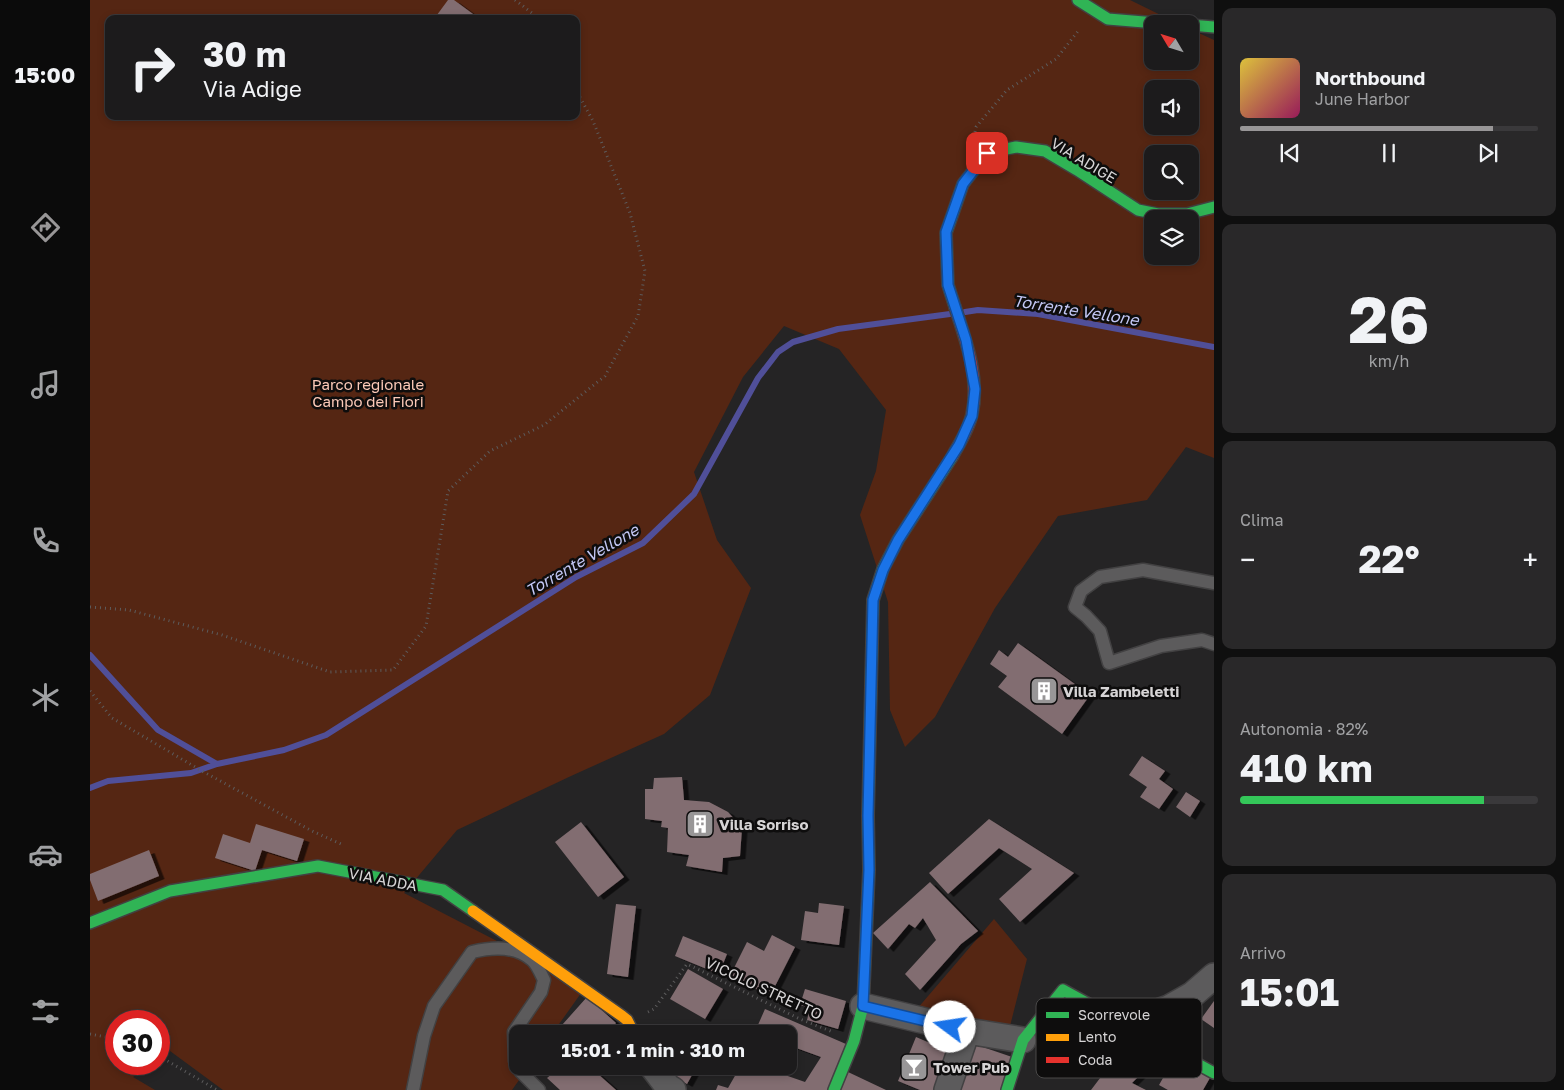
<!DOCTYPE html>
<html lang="it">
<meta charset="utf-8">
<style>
body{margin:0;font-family:"Golos Text",sans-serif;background:#292829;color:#f1f3f6;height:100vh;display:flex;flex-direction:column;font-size:19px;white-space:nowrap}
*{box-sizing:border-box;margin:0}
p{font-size:16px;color:#a0a1a3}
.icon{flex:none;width:28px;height:28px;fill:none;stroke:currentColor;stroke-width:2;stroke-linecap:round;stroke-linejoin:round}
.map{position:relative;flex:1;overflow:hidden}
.side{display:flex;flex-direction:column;gap:8px;padding:8px;background:#0f0f0f;width:350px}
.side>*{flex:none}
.banner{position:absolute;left:15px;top:15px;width:475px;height:105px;border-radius:10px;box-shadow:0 2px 8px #0003,0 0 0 1px #3a393b;background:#1c1b1c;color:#f1f3f6;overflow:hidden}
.needle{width:32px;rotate:308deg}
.tools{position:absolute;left:1054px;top:15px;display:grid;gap:10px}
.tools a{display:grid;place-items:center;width:55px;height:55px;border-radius:10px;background:#1c1b1c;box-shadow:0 2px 8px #0003,0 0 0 1px #3a393b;font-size:25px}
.speed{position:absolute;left:15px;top:1010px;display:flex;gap:10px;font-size:25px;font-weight:700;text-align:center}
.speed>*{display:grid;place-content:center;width:65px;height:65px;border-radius:50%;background:#1c1b1c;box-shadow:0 2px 8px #0003,0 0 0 1px #3a393b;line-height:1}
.speed .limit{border:8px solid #d22;background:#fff;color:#111}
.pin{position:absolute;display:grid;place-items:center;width:42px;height:42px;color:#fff;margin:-21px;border-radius:10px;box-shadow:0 2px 8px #0006}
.me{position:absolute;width:55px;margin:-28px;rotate:284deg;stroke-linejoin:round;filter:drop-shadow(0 0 4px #0008)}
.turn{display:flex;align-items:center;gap:18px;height:105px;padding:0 15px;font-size:22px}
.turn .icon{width:65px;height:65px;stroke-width:2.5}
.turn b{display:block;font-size:35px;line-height:42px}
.big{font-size:38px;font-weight:700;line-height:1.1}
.side .tile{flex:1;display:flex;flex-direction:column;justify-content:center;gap:8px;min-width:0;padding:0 18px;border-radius:10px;background:#292829}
.side .dial{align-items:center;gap:0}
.dial b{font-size:65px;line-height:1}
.song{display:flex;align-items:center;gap:15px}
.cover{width:60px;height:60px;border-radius:8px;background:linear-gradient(135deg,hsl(50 70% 55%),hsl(330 70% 35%))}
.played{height:5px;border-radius:2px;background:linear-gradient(90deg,#989697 85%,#3a393b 85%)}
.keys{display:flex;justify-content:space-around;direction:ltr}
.heat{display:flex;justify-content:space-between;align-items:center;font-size:28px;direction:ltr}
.charge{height:8px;border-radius:4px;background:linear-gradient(90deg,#34c759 82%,#3a393b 0)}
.trip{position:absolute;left:419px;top:1025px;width:288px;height:50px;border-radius:10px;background:#1c1b1c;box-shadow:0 2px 8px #0003,0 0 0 1px #3a393b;font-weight:700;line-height:50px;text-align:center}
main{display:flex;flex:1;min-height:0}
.dock{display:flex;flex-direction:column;width:90px;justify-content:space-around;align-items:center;background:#0b0b0b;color:#a0a1a3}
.dock .icon{width:35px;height:35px}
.dock .selected{color:#989697}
.dock b{font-size:22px;color:#f1f3f6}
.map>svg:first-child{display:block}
</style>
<main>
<nav class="dock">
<b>15:00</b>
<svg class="icon selected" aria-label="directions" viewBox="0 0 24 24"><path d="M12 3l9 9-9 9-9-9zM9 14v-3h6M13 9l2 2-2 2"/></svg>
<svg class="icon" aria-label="music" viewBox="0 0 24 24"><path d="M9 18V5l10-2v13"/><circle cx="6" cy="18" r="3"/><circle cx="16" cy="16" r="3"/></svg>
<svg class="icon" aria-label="phone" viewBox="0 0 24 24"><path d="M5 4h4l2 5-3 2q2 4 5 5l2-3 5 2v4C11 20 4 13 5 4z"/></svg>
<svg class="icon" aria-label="climate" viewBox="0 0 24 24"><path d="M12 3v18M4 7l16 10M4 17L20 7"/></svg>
<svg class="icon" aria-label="car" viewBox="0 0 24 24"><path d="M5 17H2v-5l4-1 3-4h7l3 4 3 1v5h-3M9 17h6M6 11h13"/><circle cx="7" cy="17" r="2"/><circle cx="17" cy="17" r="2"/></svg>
<svg class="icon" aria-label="filters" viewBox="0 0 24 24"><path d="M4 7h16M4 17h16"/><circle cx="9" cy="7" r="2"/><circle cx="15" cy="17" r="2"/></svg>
</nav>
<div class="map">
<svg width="1124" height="1090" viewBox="0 0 1124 1090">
<defs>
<filter id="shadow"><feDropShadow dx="5.5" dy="3" stdDeviation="0" flood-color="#0009"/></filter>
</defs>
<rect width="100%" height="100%" fill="#252425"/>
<path fill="#552613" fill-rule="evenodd" d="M0 0H1040L1089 24H1062V61H1100V29L1124 40V458L1096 447 1057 500 968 516 905 608 845 717 815 747 800 710 798 602 770 515 786 471 796 410 749 349 694 326 653 377 604 472 627 540 661 588 620 695 574 734 481 776 367 830 314 893 477 977 494 989 462 1034H428V1066H439L422 1090H133L80 1051 69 1059V1021H26V1064H61L43 1077 65 1090H0ZM19 19H486V116H19ZM1062 89H1100V126H1062ZM1062 154H1100V191H1062ZM1062 219H1100V256H1062Z
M904 919 937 959 919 1030 827 1009Z"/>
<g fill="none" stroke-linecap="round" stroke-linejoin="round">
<path stroke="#504f99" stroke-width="6" d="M875 312 888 310 948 314 1124 347
M0 655 68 730 127 764 194 750 236 735 486 577 553 543 604 494 668 378 688 352 703 342 748 329 860 314
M0 788 18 781 101 773 127 764"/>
</g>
<path fill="#826d71" filter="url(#shadow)" d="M358 0H364L383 14 379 19H344Z
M928 643 1000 695 972 734 908 687 917 676 900 664 909 650 918 657Z
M1052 756 1075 771 1069 779 1083 789 1069 809 1050 797 1057 787 1039 775Z
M592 777 594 800 619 802 638 812 652 828 650 856 633 858 632 872 596 866 599 855 577 852 578 828 571 827 572 821 555 819V789H563L564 778Z
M1096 792 1110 801 1100 817 1086 807Z
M899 819 984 873 930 922 909 899 942 869 909 848 858 894 839 873Z
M491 822 534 877 508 897 465 842Z
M166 824 214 839 207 861 172 850 165 871 125 858 133 834 160 843Z
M59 850 69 876 8 901 0 880V874Z
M840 882 888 931 871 944 830 990 815 974 846 940 833 918 825 928 819 924 798 949 783 933Z
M729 903 754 906 749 945 711 940 715 911 728 913Z
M526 904 546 906 538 977 517 974Z
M682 935 705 947 680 996 640 976 657 942 674 951Z
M593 936 637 954 629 974 585 956Z
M598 969 633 989 615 1019 580 999Z
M715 989 756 1001 748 1029 717 1020 720 1008 710 1005Z
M497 997 526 1023 516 1034H464Z
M1124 1001V1028L1111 1019Z
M675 1009 756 1044 739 1090H626L628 1085 638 1088 646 1074 650 1075 654 1066H696L692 1074 715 1082 731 1057 698 1045V1034H664Z
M990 1015 1059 1045 1041 1071 1050 1075 1042 1083 1056 1090H1001L1023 1061 984 1040 981 1027Z
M600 1027 613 1034H596Z
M826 1037 861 1052 845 1090H830L808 1081Z
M884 1044 922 1057 911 1090H863Z
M1085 1057 1121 1076 1113 1090H1078L1069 1085Z
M453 1066H499L526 1090H470L457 1078 462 1074Z
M578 1066H607L597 1084 575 1072Z
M758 1072 796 1090H748Z"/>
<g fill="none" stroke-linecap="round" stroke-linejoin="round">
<defs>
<path id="lane" d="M1124 583 1053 570 1010 577 991 591 985 607 996 616 1010 631 1019 663 1071 646 1112 640 1124 644
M323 1090 334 1036 344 1006 382 952C402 947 425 945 442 960 447 964 451 974 454 980L451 992 424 1032 425 1061 431 1072 449 1090"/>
<path id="street" d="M773 1006 877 1031 933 1040
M1034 1024 1079 1008 1102 995 1124 976
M562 1066 578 1087 583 1090
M857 1090 877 1031"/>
<path id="fast" d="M988 0 1018 19 1078 24
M1100 25 1124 27
M865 307 858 285 856 233 873 184 897 153 926 147 955 151 987 170 1048 210 1068 214H1097L1124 207
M0 923 80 891 228 866 353 890 383 911
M744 1090 764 1041 773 1006 779 870 778 816 783 600 793 569 808 540 862 457
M917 1090 933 1040 973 990 1124 1073"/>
<path id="slow" d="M383 911 532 1016 537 1020 544 1034"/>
<path id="jam" d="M862 457C869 444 879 429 882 414 890 379 876 341 865 307"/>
</defs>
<use href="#lane" stroke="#424142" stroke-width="15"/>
<use href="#street" stroke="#424142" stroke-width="28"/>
<use href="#fast" stroke="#424142" stroke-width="14"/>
<use href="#slow" stroke="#424142" stroke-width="14"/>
<use href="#jam" stroke="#424142" stroke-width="14"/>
<path stroke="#5d5c5d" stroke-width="3" stroke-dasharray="1 4" stroke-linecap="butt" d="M425 0 446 16 448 19
M885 132 886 127 917 90 966 59 989 30
M0 607 39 610 132 635 240 672 303 670 336 626 358 491 400 451 454 425 515 376 548 316 555 271 540 213 503 121 486 90
M0 691 22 718 112 771 222 831 251 844
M558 1012 564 1009 597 964 710 1019 743 1032
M0 1034 26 1039
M69 1056 127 1090"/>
<use href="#lane" stroke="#5c5b5c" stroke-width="12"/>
<use href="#street" stroke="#5c5b5c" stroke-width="25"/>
<use href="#fast" stroke="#30b455" stroke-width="11"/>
<use href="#slow" stroke="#ff9f0a" stroke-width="11"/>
<use href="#jam" stroke="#e5322d" stroke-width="11"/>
</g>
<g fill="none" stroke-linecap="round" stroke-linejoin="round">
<defs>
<path id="route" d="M860 1027 773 1006 779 870 778 816 783 600 793 570 808 540 869 445 882 416 885 389 876 340 858 285 856 232 873 184 897 153"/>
</defs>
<use href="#route" stroke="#114b97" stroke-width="12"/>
<use href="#route" stroke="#1a73e8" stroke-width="9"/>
</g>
<defs>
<symbol id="building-square" viewBox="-11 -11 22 22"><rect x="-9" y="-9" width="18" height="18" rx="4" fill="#989697" stroke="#0e0d0d"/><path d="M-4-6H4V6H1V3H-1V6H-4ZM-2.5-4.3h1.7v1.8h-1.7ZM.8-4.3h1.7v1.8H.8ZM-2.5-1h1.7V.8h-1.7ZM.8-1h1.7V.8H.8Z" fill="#fff"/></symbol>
<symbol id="bar-square" viewBox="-11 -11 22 22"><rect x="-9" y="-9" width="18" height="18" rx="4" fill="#989697" stroke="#0e0d0d"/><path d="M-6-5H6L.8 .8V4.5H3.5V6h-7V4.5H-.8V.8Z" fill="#fff"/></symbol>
</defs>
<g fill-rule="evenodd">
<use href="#building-square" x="938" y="675" width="32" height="32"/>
<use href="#building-square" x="594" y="808" width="32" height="32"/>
<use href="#bar-square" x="808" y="1051" width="32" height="32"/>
</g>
<g text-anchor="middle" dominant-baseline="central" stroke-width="5" stroke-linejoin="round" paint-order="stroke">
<g font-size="15" fill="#d6d4d5" stroke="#0e0d0d">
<text transform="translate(994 160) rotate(31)">VIA ADIGE</text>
<text transform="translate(293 879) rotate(11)">VIA ADDA</text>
<text transform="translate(674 988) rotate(25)">VICOLO STRETTO</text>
</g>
<g font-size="15" fill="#fdcab8" stroke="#0e0d0d">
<text x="278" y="384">Parco regionale<tspan x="278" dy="17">Campo dei Fiori</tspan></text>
</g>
<g font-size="15" font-weight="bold" fill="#d6d4d5" stroke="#0e0d0d" text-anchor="start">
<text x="973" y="691">Villa Zambeletti</text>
<text x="629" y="824">Villa Sorriso</text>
<text x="843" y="1067">Tower Pub</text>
</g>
<g font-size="16" font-style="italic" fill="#c3c7f4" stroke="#0e0d0d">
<text transform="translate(986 310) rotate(9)">Torrente Vellone</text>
<text transform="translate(492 560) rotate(-30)">Torrente Vellone</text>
</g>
</g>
<rect x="946" y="998" width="166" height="80" rx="8" fill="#0e0d0d" stroke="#4a4949" stroke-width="1"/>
<rect x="956" y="1012" width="23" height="6" fill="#30b455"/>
<rect x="956" y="1034" width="23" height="7" fill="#ff9f0a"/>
<rect x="956" y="1057" width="23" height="6" fill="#e5322d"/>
<g font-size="14" fill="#d6d4d5">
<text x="988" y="1020">Scorrevole</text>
<text x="988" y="1042">Lento</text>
<text x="988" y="1065">Coda</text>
</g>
</svg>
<div class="tools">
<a><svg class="needle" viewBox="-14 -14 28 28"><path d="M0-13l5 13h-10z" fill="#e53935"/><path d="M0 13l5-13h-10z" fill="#a0a1a3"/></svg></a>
<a><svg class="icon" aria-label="sound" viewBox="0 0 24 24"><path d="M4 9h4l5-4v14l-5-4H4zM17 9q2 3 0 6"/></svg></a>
<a><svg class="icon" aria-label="search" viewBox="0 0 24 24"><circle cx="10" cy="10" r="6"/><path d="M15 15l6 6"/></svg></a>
<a><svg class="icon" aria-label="layers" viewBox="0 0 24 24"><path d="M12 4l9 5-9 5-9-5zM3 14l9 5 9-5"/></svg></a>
</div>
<div class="speed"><div class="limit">30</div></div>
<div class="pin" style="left:897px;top:153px;background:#d93025"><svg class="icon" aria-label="arrive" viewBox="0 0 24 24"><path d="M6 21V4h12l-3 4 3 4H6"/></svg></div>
<svg class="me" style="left:860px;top:1027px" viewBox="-20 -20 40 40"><circle r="19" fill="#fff"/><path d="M0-13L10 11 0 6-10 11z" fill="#1a73e8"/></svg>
<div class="trip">15:01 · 1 min · 310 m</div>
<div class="banner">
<div class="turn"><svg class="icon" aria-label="right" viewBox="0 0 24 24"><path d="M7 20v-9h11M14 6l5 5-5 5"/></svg><div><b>30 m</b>Via Adige</div></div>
</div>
</div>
<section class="side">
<div class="tile">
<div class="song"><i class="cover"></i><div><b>Northbound</b><p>June Harbor</p></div></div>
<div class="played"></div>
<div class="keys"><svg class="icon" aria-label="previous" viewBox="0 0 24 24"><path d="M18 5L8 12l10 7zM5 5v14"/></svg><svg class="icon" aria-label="pause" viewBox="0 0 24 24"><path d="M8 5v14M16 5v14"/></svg><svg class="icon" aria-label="next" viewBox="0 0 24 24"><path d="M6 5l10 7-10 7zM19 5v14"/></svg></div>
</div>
<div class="tile dial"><b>26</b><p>km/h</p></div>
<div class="tile"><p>Clima</p>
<div class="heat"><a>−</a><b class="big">22°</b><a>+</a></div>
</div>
<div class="tile"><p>Autonomia · 82%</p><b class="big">410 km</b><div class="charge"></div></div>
<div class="tile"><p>Arrivo</p><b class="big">15:01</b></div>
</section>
</main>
